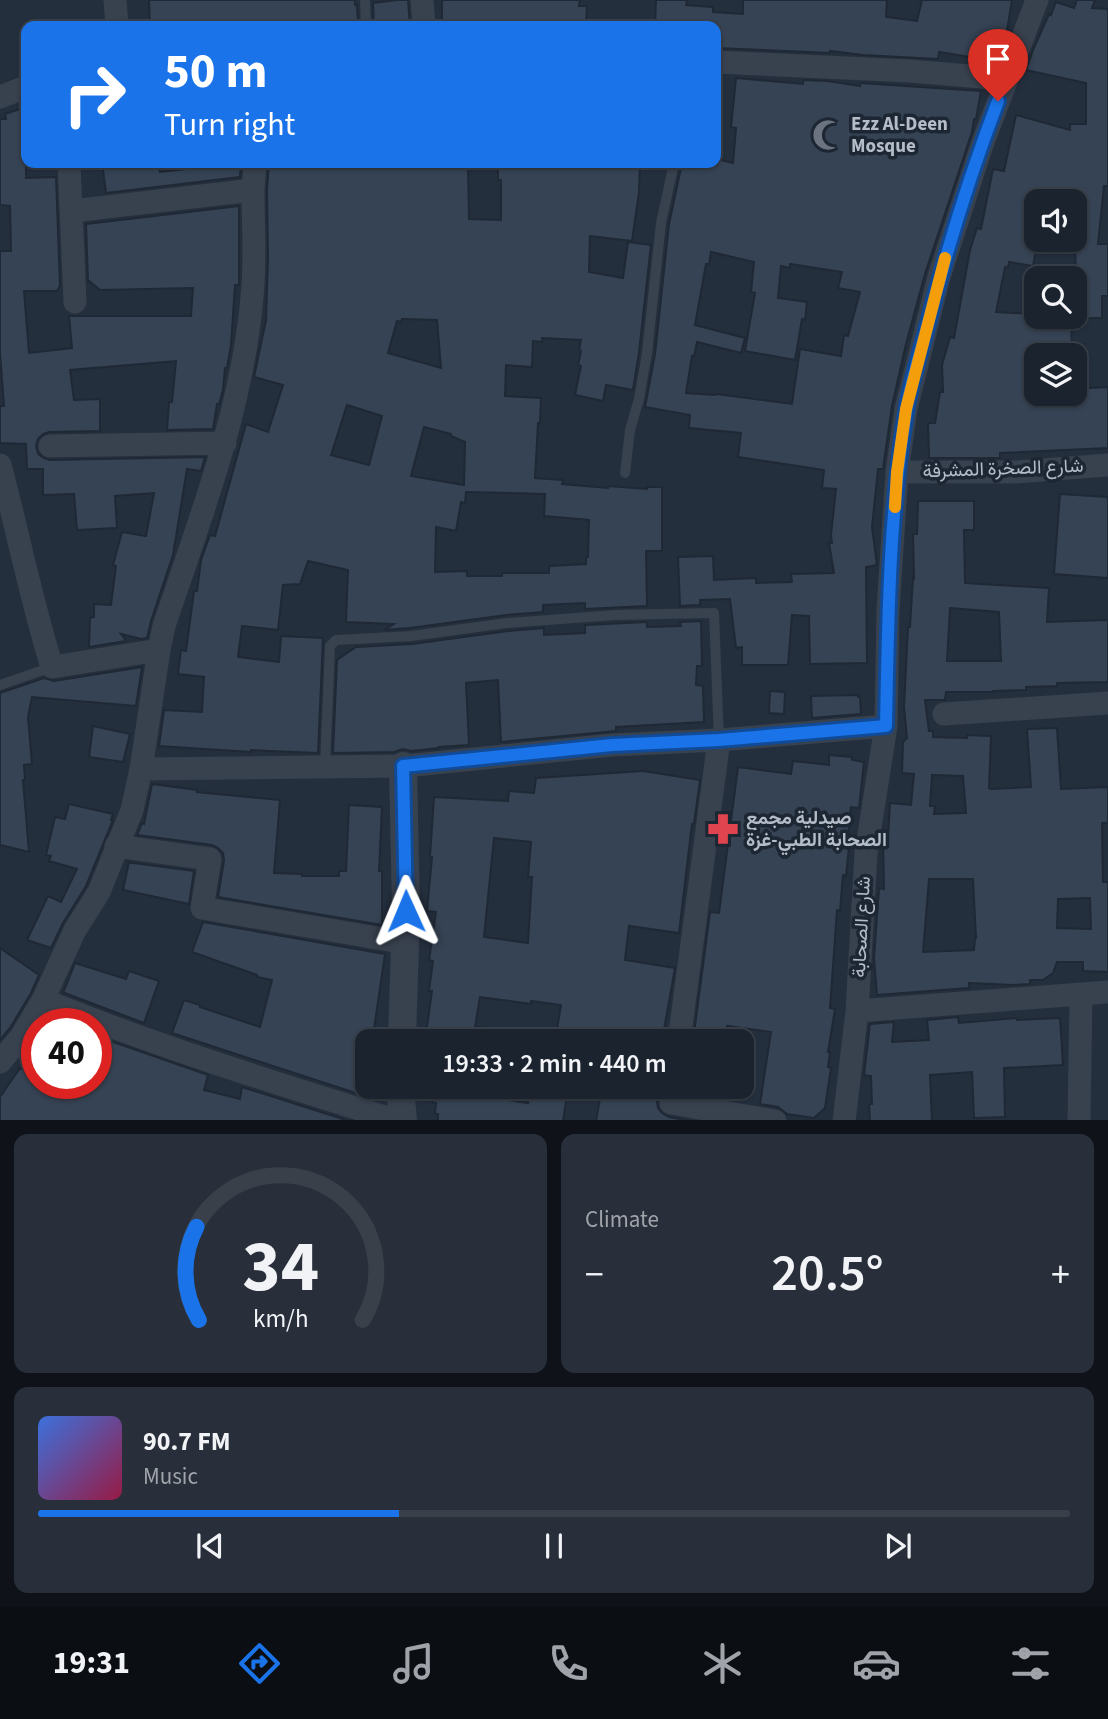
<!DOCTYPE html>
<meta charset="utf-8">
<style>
body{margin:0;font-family:"Source Sans 3",Vazirmatn,sans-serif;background:#282f3a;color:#f1f3f6;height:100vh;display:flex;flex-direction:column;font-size:26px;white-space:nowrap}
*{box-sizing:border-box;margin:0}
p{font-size:23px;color:#a0a4aa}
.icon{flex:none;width:38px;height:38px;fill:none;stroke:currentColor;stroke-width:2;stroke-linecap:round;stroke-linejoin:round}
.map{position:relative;height:1120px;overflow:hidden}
.details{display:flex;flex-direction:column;gap:14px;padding:14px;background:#0f1319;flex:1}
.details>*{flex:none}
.banner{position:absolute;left:21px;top:21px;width:700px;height:147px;border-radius:14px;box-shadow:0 2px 5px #0004,0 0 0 2px #39404a;background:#1a73e8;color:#fff;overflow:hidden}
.controls{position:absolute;left:1024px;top:189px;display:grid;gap:14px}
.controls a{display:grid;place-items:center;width:63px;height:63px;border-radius:14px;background:#1b232e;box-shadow:0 2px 5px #0004,0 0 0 2px #39404a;font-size:35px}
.speed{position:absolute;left:21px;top:1008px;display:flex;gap:14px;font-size:35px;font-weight:700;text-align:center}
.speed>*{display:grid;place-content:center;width:91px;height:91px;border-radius:50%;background:#1b232e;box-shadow:0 2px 5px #0004,0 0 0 2px #39404a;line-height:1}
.speed .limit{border:10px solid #d22;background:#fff;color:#111}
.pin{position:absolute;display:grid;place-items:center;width:60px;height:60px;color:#fff;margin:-72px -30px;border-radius:50% 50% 50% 0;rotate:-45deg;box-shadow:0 0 7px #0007}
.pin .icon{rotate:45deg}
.me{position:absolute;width:77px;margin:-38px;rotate:359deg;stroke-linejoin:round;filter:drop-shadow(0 0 5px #0008)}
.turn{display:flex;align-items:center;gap:24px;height:147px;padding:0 28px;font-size:32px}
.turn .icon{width:91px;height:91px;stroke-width:2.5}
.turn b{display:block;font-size:49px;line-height:60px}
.big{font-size:52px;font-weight:600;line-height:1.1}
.details .tile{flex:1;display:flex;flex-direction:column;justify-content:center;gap:10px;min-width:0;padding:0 24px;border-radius:14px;background:#282f3a}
.details .dial{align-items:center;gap:0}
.dial svg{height:182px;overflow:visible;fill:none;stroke:#39404a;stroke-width:7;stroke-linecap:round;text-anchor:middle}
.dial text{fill:#f1f3f6;stroke:none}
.song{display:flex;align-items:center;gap:21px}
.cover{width:84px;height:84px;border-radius:10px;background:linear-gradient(135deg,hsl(220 70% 55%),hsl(340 70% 35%))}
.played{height:7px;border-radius:4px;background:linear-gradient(90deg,#1a73e8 35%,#39404a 35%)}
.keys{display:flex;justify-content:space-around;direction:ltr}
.heat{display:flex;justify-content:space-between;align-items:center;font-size:38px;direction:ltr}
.details .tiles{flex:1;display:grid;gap:14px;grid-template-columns:1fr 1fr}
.tile:last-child{grid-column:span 2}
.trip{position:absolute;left:355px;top:1029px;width:399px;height:70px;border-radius:14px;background:#1b232e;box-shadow:0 2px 5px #0004,0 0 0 2px #39404a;font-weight:600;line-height:70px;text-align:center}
.tabs{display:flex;height:112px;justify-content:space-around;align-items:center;background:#0b0e12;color:#a0a4aa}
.tabs .icon{width:49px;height:49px}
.tabs .current{color:#1a73e8}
.tabs b{font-size:32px;color:#f1f3f6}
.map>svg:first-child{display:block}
</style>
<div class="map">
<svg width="1108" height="1121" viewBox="0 0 1108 1121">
<rect width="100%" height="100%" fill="#242f3e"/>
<path fill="#364354" stroke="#1f2835" stroke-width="2" fill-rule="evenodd" d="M149 0H355V5H357L358 26H150Z
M397 0H408L410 26H374L373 3Z
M442 0H580L579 6H587L586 26H442Z
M656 0H687L686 5 713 7V12L743 14V0H887L886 17 917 21 922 0H1012L1005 43 1001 42 999 54 995 53 994 61 939 52 938 59 863 55 830 51V53L716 48V26H655Z
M1077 0H1095L1092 8 1108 9V186H1104L1098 244H1108V296H1102V318H1077L1074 201H1036V240H1038L1033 266 1009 262 1008 268 1005 267 996 312 1035 314V317H1071L1072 355H1036V394H1074V389L1108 387V448L1000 453V458H929L928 423H935L940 392H943L942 365 950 337 954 338 970 250 977 228 981 229 993 169 1004 171 1016 115 1070 130V124H1086V83L1026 70 1033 50 1049 14 1051 15 1056 2 1074 8Z
M736 78 803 84V80L828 81 860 86V83L981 91 976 119H974L972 132 925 274 906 344 892 406 883 469H878L872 527 877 565 866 567 867 663 810 664 809 616 792 615 788 665H742V647L736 648 730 599 700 600V605L680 606 678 557 713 556 714 580 756 578V583L792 582 791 574 834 573 829 543H832L831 535 836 489 822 488 824 470 738 457 741 433 689 428 690 415 645 407 655 354 669 224 682 163H716V159L733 163 736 128 731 127ZM711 252 754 262 751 292 755 293 745 351 795 360 802 319 805 320 807 302 778 298 781 266 790 268V264L842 272 838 288 860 292 848 336 844 335 841 356 800 349 792 404 716 394 715 395 686 393 692 356 694 357 697 342 741 353 745 338 695 325 706 264H709Z
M26 107V178L56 177 60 286 57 291H24L29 353 72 348 69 316H191L193 288 100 290 88 280 86 224 239 206V285H235L231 345 227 368H225L223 390 219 404H217L213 429 167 430 169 402H172L176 361 70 370 74 400 100 399V431L49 432 43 434 38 439 36 446 38 454 44 458 50 460 205 457 201 471 187 469 173 555 151 621 147 638 141 639 121 634 126 641 89 647 90 618 94 617V604L111 605 116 566 113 565 122 532 146 536 154 493 115 496 117 528 77 530 74 494 43 495V469H27L26 444 0 443V406H4L0 353V251H11L10 206 0 205V119H6L5 114Z
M102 163H158L160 172 205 167 204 163H241L240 177 106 193Z
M269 163H468L469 219 501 220V180H498V163H640L639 192 632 241 590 236 589 272 623 278 628 242 651 245 639 352 633 390 606 385 603 401 575 395 581 366 578 365 581 351 579 350 581 340 542 338V342L533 341 532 367 506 365 505 396 541 398 540 423H538L535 478 563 480 562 484 608 488V486L647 489V487H662V551H646L647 606 585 609V603L543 605V612L506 615 410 628 384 630 394 624 346 622 348 570 308 561 300 584 283 585 278 630 242 626 238 657 279 662 281 636 323 638 318 753 270 751 251 750V752L159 746 164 710 202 712 204 677 178 674 181 650 186 651 194 591H197L201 560 210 535 215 536 246 424 268 432 283 385 254 377 266 320 268 257 267 190ZM402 319 437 320 441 368 388 353 397 321 401 322ZM347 405 382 416 369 465 331 455ZM424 427 451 434V436L465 442 464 485 411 476ZM466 492 545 494 544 516 589 520 588 557H586V564L549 566V573H502V576H467V571L435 572 436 527 456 531 461 502 465 503Z
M1060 494 1108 497V578L1054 574Z
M918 501H974V530H964L965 583 1049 588 1047 622 1108 620V682L1057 683V686L1026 687V690L993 691V692H946L945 700H925L929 731H933V737L967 738V735L991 736 989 788 991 789 1031 787 1027 729 1057 728 1061 789 1108 787V823H1102L1103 882H1108V972L1083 971V962H1057L1053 973 1043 980H1030V984L1013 985 969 983V988L877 995 874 958 879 888 884 889 883 838H888L890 803 911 805 914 774 902 773 903 742 907 738 904 707 908 627H910L913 577 914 578 913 534H917ZM950 608 999 612 1001 661H947ZM932 775 963 776 966 813 934 814 935 806H930ZM929 879H973L976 938H975L974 950 923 952ZM1090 898 1091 929 1057 928 1058 899Z
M701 621 702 666H697L696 685 703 686 704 722 616 727V731L501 742 498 680 466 683 469 745 439 747V748L411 751 403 749 394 752 333 753 337 660 356 647 412 644 508 631 544 628V635L585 633V625L647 622V627L681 626 680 622Z
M142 667 136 706 32 697 28 717 32 764 24 765 25 780H23L29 852 0 845V693L44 678 54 681Z
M770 691 785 692 784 714 769 713Z
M858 695V697H860L861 714 812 718 811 696Z
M93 726 130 734 123 762 89 757Z
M829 755 852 757V760L864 762 859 808 851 807 847 847H849L846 876 843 875 840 911 837 910 830 1008 835 1009 828 1052H830L828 1067 831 1068 825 1108 814 1118 787 1114 778 1107 760 1104 771 1032 727 1026 725 1041H693L710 912 719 913 738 767 791 774 793 761 829 765Z
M643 771 700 780 694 824H692L679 933 629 926 625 960 675 968 662 1041H555L561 1005 531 1001V1004L480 997 475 1027 512 1031 511 1041H425L432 991H429L433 961 429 960 436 912 427 911 432 857H430L434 797 508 801 509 791 534 793 536 778ZM494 838 531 842 528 877H532L528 943 484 937Z
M152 784 197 790V792L280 800 274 873 302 874V876H339V871H346L349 805 382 807 379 871H382V925L218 897 224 861 223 853 218 848 212 845 137 835 142 823 144 824Z
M69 804 113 814 111 820H113L86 886 63 923 51 948 27 940 48 896 61 902 77 869 49 861 51 856 46 855 55 817 65 819Z
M126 862 194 871 189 904 123 890 129 862Z
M203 922 385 954 374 1029 368 1028V1087H377L374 1099 172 1033 184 1000 200 1005V1007L260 1027 272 980 257 977V975L192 952Z
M0 948 39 975 31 993 10 1028 0 1040Z
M75 963 126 979 129 971 159 981 144 1023 62 992 63 993Z
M958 1017 959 1023 1017 1018V1020L1060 1018 1063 1065 1004 1068 1005 1117 974 1118 972 1072 930 1075 932 1121H870L869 1104H872L871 1076 864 1075 870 1024 894 1022 892 1042 929 1040 927 1020Z
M96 1036 208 1075 204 1090 240 1099 242 1087 349 1121H0V1097L20 1068 37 1079V1083H96V1074L104 1052 96 1049Z
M434 1087 468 1092 467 1094 528 1103 529 1097 536 1098 537 1087H568L563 1121H438V1114H435L436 1103 432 1102Z
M602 1087H659L657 1102 658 1108 662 1113 669 1117 690 1121H596Z
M687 1087H718L717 1097 687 1091Z"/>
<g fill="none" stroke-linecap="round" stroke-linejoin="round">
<path stroke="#38414e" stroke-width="10" d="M365 0 366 26
M625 473 630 430 639 399 647 353 661 223 674 163
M0 685 52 667
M325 766 330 646 336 640 411 636 507 623 615 615 714 613 719 740"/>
<path stroke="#38414e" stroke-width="23" d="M115 0 117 26
M422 0 424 26
M716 62 910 71 1006 79
M0 97 26 87
M69 163 75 302
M72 211 253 190 255 163
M50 446 225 443
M0 465C18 532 31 600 52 667L159 650
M897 472H1015L1108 465
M944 714 1108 703
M141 769 405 766 612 745 719 740 886 726
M116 846 210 859 202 908 406 943
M43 1000C159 1047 278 1084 398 1121
M857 1011 1108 992
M679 1041 719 740
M0 1062 21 1037 43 1000 75 930 99 892 132 810 141 769 159 650 164 626C200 519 242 411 252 297 256 262 253 225 253 190
M673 1087 671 1103 775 1121
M844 1121 857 1011 866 853 886 726 888 610 897 472 906 409 939 277 982 145 1037 0
M1079 1121 1081 995"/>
<path stroke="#38414e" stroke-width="28" d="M402 1041 406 911 403 766
M400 1087 403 1121"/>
</g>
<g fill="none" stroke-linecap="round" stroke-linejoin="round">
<defs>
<path id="route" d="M406 911 403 766 612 745 719 740 886 726C888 622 889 516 906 412 910 386 918 360 925 335 945 255 969 177 998 101"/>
</defs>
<use href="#route" stroke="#114b97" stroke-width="18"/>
<use href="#route" stroke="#1a73e8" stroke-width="12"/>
<path stroke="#f59e0b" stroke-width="12" d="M895 507 897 472 906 409 945 258"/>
</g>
<defs>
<symbol id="mosque-bare" viewBox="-9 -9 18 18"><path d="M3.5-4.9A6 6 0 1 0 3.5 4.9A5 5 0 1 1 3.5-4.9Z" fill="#6b7280" stroke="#1d2633" stroke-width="2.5" paint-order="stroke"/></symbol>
<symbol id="pharmacy-bare" viewBox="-9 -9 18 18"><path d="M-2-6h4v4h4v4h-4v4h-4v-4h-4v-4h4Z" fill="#e0444e" stroke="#1d2633" stroke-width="2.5" paint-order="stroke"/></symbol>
</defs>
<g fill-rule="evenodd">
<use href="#mosque-bare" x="806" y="113" width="44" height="44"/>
<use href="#pharmacy-bare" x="701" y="807" width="44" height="44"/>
</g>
<g text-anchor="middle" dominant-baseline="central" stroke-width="7" stroke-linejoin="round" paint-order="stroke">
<g font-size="19" font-weight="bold" fill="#b4bcc9" stroke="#1d2633" text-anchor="start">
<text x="851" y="124">Ezz Al-Deen<tspan x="851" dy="22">Mosque</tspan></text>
<text x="746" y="818">صيدلية مجمع<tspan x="746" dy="22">الصحابة الطبي-غزة</tspan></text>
</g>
<g font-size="19" fill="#b4bcc9" stroke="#1d2633">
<text transform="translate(1003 469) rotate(-2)">شارع الصخرة المشرفة</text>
<text transform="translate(862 927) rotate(-87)">شارع الصحابة</text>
</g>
</g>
</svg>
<div class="controls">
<a><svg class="icon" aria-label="sound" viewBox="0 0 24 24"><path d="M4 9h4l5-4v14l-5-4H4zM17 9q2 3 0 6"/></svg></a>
<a><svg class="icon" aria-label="search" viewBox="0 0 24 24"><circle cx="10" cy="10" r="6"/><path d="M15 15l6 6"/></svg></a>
<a><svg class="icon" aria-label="layers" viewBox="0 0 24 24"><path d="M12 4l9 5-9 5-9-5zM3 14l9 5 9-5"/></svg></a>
</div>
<div class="speed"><div class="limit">40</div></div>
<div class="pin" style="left:998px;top:101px;background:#d93025"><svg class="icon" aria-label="arrive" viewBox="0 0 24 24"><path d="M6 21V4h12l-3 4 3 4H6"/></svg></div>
<svg class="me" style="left:406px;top:911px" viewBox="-20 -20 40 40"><path d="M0-17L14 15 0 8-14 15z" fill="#1a73e8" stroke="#fff" stroke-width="4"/></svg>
<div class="trip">19:33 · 2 min · 440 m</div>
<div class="banner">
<div class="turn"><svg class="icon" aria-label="right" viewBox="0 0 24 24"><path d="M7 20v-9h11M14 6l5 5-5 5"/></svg><div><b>50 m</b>Turn right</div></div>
</div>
</div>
<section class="details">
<div class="tiles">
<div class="tile dial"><svg viewBox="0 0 100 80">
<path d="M14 69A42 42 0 1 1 86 69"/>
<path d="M14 69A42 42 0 0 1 13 28" stroke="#1a73e8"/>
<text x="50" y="56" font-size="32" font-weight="700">34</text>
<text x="50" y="72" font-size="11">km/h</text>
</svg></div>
<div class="tile"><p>Climate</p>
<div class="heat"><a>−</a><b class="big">20.5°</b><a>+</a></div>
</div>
<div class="tile">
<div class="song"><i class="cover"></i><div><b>90.7 FM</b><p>Music</p></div></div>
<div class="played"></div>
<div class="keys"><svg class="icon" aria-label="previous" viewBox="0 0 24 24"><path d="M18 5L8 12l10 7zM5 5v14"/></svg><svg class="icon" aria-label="pause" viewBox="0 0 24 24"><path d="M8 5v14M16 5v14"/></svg><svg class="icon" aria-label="next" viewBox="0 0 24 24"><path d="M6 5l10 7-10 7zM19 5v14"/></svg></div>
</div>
</div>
</section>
<nav class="tabs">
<b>19:31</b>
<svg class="icon current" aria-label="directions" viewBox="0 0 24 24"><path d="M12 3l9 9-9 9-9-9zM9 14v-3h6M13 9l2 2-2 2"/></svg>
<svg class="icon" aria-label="music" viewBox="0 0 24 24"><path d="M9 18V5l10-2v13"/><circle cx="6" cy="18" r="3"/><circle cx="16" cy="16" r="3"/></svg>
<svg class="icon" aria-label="phone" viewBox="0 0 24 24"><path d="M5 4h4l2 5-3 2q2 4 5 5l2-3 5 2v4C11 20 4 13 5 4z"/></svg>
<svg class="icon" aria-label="climate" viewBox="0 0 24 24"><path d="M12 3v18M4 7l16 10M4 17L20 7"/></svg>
<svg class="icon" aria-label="car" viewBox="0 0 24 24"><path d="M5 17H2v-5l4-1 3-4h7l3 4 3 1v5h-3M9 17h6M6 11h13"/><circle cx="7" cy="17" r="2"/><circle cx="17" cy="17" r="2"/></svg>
<svg class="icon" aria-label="filters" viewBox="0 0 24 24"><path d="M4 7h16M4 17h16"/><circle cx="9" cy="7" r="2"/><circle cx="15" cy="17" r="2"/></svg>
</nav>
